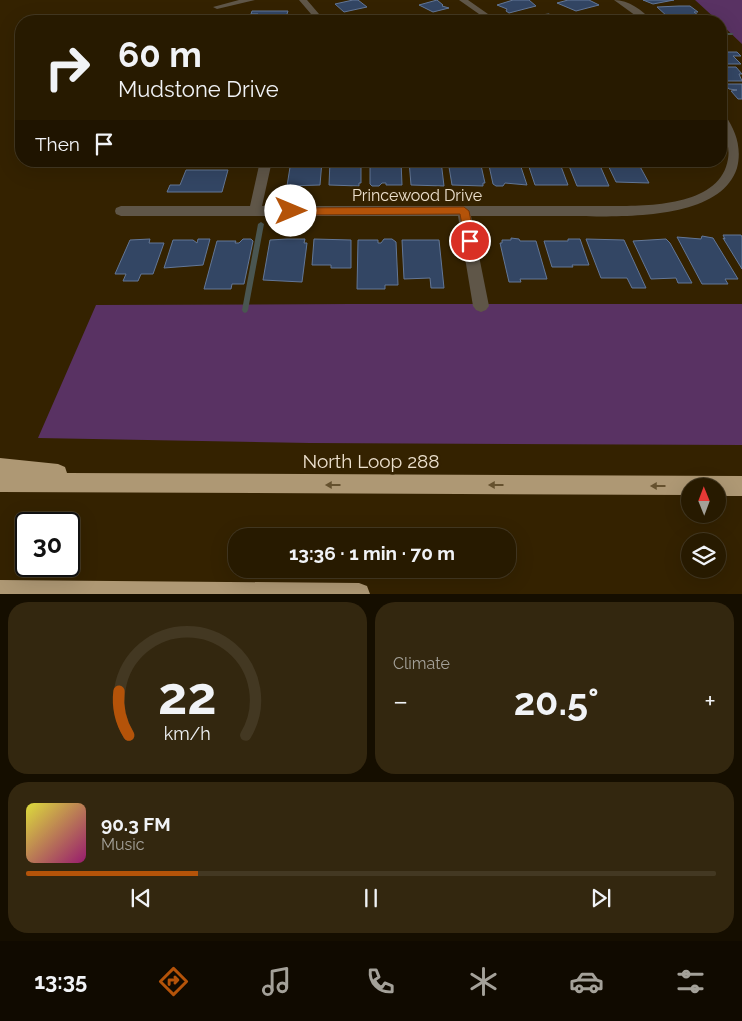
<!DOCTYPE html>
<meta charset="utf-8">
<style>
body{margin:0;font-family:Raleway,sans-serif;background:#33270f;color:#f1f3f6;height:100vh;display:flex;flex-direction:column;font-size:19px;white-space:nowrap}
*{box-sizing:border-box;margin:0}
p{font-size:16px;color:#a4a199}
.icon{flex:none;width:28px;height:28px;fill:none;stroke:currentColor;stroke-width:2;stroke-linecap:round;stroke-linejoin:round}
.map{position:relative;height:594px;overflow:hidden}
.drawer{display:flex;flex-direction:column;gap:8px;padding:8px;background:#150e00;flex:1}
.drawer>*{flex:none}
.guide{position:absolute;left:15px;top:15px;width:712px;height:152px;border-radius:20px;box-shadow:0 5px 20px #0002,0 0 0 1px #433822;background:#271a00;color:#f1f3f6;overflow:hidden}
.needle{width:32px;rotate:359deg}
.controls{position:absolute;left:681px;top:478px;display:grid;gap:10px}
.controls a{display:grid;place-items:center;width:45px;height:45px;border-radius:50%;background:#271a00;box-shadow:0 5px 20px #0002,0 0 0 1px #433822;font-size:25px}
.speed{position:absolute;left:15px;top:512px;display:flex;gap:10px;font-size:25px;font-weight:700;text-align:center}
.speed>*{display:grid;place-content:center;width:65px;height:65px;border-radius:50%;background:#271a00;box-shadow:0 5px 20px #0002,0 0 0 1px #433822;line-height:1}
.speed .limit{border:2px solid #111;border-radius:8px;background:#fff;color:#111}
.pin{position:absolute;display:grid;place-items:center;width:42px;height:42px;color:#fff;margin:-21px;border:2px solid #fff;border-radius:50%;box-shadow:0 1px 5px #0007}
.me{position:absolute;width:55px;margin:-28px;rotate:90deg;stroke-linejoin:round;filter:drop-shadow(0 0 4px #0008)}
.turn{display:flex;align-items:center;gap:18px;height:105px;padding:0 20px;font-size:22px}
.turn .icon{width:65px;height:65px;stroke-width:2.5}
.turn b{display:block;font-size:35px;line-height:42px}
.then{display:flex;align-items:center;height:48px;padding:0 20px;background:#0003;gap:10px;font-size:19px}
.big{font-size:38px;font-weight:700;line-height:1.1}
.drawer .widget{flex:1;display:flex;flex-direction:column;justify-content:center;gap:8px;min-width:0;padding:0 18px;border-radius:20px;background:#33270f}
.drawer .dial{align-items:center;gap:0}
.dial svg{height:130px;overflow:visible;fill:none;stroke:#433822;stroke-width:7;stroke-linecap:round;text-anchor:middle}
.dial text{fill:#f1f3f6;stroke:none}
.song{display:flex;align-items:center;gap:15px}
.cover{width:60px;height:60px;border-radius:8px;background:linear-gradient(135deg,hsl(60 70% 55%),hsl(320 70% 35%))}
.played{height:5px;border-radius:2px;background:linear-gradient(90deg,#b45309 25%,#433822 25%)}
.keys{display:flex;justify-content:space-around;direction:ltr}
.heat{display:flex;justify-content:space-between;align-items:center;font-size:28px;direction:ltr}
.drawer .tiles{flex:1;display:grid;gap:8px;grid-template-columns:1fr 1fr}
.widget:last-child{grid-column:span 2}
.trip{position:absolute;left:228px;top:528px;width:288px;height:50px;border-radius:20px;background:#271a00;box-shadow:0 5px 20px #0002,0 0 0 1px #433822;font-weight:700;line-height:50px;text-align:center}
.menu{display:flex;height:80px;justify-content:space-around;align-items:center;background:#100a00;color:#a4a199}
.menu .icon{width:35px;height:35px}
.menu .current{color:#b45309}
.menu b{font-size:22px;color:#f1f3f6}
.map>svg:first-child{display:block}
</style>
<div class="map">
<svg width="742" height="594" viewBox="0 0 742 594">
<rect width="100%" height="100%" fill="#342200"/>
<path fill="#593263" d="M695 0H742V44L721 24V21H718Z
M352 304H742V445L310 443 38 438 96 305Z"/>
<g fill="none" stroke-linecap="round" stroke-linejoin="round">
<path fill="#4a5651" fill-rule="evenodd" d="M721 33H732L734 34 732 35H721Z
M261 222 264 224 248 310 247 312 245 313 243 312 242 310 258 224Z"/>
</g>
<path fill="#334664" stroke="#637797" d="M353 0H358L367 7 344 12 335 4Z
M437 0 443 5 442 6 449 8 433 12 419 5Z
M513 0H529L536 6 509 13 506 11 507 9 497 5Z
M568 0H589L599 5 576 11 557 3Z
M643 0H674L653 4Z
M679 6H690L698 12H694L698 15 668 17 657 7Z
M252 11H288L285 20H256L258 14H251Z
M549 14 553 17 547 18 551 21H520L517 18Z
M458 15 461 18 459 19 464 21H436L434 18Z
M378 16 380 20 378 21H348L347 19Z
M721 52H737L741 56H733L741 64H721Z
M721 67H736L742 74H739L742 81H721Z
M725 84H742V99H738L731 91 737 90 729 89Z
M193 161H231L230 165H192Z
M291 161H322L320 185 287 186Z
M330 161H361V183H359V186L329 185Z
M370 161H401L402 185H386V183H382L379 186H372L370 184Z
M409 161H441L444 186 411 185Z
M448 161H480L485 183H483V186L452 185Z
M488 161H519L527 185 505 183 503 186H496L493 184Z
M527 161H559L568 185H535Z
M567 161H598L609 186H577Z
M606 161H637L649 183 616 182Z
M186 170H228L222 192H167L170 185H180Z
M723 235H741L742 237V269L723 238 725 239Z
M702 236 713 238 738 279H725L728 284H702L677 237 701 239Z
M511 238 519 239 520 241H536L547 279H520L521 282H509L500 243H502V240H511Z
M150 239 149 243H164L153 274H141L138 281H123L126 274H115L130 240Z
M198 239H210L203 265 164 268 173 240H193L197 243Z
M243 239H251L253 241 244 284H232L231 289H204L217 241H236L235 243H239Z
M287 239H305L304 243H307L302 282 263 280 270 240Z
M314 239 351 240V268H331V265H312Z
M384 239H392L396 242 398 285H385V289H357L358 240H378V243H381Z
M568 239H580L589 265H572L573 267H552L544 241H568Z
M586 239 624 240 646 288H632L627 278H601Z
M666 239 670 243 692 283H678L676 278 651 279 633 241Z
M402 240H439L444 288H431L430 278 404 279Z"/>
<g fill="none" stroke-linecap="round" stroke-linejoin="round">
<path fill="#5f5648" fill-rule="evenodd" d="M239 0H255L217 9 213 7Z
M299 0H307L325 21H317Z
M459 0H468L498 21H489Z
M614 0C629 0 642 10 652 21H643Z
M721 114 725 115C736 131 742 148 737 168 719 224 610 216 563 216 533 216 502 216 471 216L489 306 486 310 481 312 476 310 473 306 458 216H121L116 214 115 211 116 208 121 206H250L260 161H272L262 206H606C644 206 720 208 728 159 731 143 721 129 721 114Z"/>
<path fill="#ae9874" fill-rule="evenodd" d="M0 458 58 464 65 467 67 473 742 476V496H718V486H690V495L0 492Z
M0 580 359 583 367 586 370 594H0Z"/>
</g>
<defs><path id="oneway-solid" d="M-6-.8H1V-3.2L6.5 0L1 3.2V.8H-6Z" transform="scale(1.25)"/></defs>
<g fill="#65512e">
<use href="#oneway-solid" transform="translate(333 485) rotate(-180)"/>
<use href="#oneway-solid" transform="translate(496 485) rotate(-180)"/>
<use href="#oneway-solid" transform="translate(658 486) rotate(-180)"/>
</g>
<path fill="#b45309" stroke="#753606" d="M464 207 469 211 475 241 470 245 465 241 460 214 291 215 286 211 291 208Z"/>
<g text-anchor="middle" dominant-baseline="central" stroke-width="5" stroke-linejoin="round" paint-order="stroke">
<g font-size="16" fill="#ece0cd" stroke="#342200">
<text x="417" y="195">Princewood Drive</text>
</g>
<g font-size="19" fill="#ece0cd" stroke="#342200">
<text x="371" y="461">North Loop 288</text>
</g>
</g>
</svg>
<div class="controls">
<a><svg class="needle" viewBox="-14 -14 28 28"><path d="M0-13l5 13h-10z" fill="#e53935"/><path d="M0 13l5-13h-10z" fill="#a4a199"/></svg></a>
<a><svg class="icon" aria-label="layers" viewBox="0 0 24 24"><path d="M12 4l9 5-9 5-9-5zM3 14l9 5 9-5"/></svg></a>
</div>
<div class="speed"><div class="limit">30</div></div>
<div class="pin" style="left:470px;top:241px;background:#d93025"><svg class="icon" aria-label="arrive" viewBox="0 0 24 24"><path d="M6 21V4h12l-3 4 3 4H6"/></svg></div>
<svg class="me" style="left:291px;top:211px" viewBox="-20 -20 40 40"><circle r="19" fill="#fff"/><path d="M0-13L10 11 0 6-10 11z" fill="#b45309"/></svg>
<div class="trip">13:36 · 1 min · 70 m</div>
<div class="guide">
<div class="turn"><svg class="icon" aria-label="right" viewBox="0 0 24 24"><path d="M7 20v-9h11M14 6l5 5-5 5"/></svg><div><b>60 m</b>Mudstone Drive</div></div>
<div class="then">Then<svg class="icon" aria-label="arrive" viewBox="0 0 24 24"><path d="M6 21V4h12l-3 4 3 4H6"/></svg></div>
</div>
</div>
<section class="drawer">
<div class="tiles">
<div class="widget dial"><svg viewBox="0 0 100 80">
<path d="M14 69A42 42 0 1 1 86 69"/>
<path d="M14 69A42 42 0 0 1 8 42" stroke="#b45309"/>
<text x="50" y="56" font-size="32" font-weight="700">22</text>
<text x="50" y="72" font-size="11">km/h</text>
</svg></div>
<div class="widget"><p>Climate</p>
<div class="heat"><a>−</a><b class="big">20.5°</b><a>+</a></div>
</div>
<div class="widget">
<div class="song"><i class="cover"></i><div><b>90.3 FM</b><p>Music</p></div></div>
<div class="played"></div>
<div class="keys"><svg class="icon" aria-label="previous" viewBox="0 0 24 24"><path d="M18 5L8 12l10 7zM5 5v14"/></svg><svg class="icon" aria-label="pause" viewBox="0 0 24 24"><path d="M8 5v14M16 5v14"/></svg><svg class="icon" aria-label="next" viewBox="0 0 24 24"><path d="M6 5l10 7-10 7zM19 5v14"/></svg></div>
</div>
</div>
</section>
<nav class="menu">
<b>13:35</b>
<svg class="icon current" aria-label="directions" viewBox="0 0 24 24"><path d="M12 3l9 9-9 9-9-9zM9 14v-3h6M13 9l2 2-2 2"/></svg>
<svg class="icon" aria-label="music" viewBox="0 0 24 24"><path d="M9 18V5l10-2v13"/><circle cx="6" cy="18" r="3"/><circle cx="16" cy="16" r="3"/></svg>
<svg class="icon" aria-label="phone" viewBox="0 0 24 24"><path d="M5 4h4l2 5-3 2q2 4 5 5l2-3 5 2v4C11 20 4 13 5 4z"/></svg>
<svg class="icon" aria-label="climate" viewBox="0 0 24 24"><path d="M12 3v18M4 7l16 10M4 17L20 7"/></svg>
<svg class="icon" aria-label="car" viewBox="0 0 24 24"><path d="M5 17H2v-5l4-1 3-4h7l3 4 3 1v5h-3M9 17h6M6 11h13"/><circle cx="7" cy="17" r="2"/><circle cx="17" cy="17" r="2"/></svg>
<svg class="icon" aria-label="filters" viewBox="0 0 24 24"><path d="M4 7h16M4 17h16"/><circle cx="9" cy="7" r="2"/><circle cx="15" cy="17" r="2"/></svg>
</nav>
